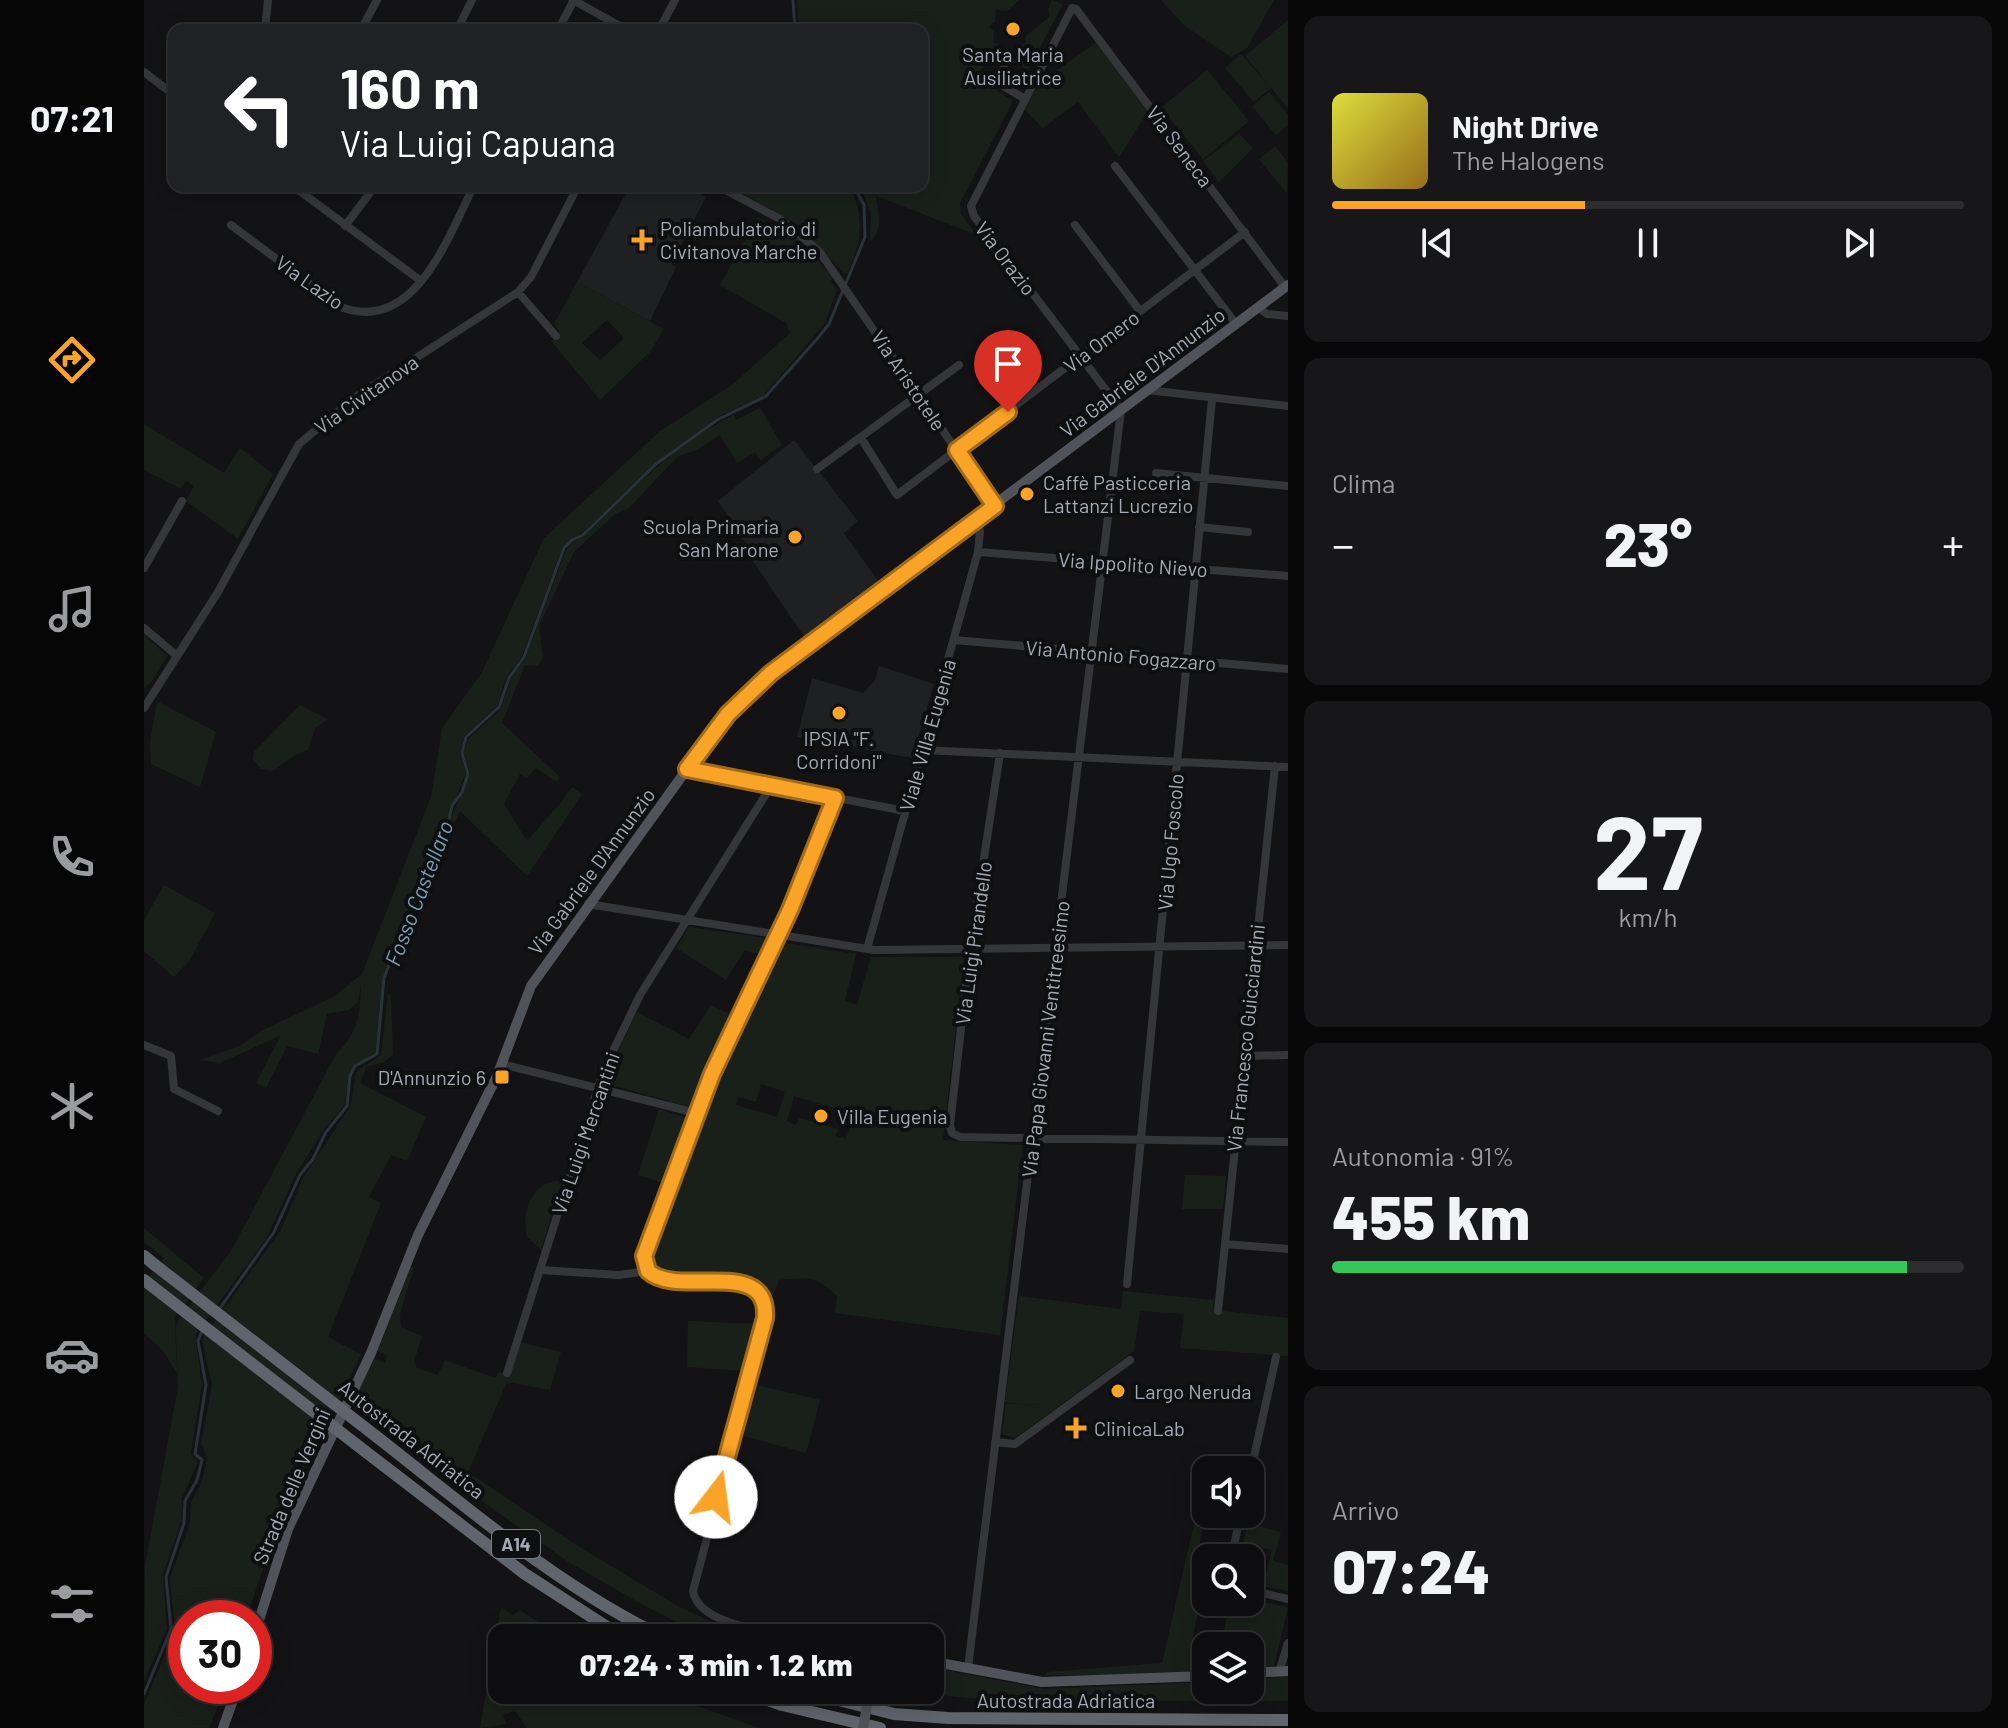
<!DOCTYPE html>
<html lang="it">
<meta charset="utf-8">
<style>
body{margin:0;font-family:Barlow,sans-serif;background:#171719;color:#f1f3f6;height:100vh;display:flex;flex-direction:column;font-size:30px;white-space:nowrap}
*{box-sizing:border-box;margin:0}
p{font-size:26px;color:#9b9c9f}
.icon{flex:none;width:44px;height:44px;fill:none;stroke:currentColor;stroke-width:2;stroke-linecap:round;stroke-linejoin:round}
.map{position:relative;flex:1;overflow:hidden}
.panel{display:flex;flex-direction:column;gap:16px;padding:16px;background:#080809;width:720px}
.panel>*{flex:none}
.top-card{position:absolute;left:24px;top:24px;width:760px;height:168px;border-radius:16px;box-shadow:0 4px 20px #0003,0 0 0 2px #2e2e30;background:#202124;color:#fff;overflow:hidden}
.tools{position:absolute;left:1048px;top:1456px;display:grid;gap:16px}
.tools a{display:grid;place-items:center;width:72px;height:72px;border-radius:16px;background:#0e0e10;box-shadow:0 4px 20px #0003,0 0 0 2px #2e2e30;font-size:40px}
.speed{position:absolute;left:24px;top:1600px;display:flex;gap:16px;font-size:40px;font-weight:700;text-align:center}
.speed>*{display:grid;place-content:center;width:104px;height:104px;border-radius:50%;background:#0e0e10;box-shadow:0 4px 20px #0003,0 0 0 2px #2e2e30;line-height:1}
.speed .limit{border:12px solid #d22;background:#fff;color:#111}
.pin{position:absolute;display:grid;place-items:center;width:68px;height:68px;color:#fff;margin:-82px -34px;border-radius:50% 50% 50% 0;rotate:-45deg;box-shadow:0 0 8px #0007}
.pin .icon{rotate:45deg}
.me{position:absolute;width:88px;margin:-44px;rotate:15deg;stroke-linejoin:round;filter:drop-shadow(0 0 6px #0008)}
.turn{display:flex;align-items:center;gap:28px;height:168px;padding:0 40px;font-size:36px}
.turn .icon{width:104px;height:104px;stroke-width:2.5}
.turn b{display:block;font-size:56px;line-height:68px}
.big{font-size:60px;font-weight:800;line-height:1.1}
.panel .tile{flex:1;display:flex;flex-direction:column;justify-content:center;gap:12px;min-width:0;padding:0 28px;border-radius:16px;background:#171719}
.panel .dial{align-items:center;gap:0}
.dial b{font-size:104px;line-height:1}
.song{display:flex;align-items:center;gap:24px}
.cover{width:96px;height:96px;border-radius:12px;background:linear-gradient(135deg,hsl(60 70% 55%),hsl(40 70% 35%))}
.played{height:8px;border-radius:4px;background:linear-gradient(90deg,#faa427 40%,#2e2e30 40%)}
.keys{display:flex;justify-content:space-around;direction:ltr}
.heat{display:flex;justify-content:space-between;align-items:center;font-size:44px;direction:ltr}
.charge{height:12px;border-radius:6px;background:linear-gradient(90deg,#34c759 91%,#2e2e30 0)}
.trip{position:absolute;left:344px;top:1624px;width:456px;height:80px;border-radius:16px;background:#0e0e10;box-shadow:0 4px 20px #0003,0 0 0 2px #2e2e30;font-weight:800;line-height:80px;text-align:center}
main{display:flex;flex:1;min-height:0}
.tab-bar{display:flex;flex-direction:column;width:144px;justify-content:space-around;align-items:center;background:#060606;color:#9b9c9f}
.tab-bar .icon{width:56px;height:56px}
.tab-bar .on{color:#faa427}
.tab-bar b{font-size:36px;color:#f1f3f6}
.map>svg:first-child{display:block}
</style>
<main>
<nav class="tab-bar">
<b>07:21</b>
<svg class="icon on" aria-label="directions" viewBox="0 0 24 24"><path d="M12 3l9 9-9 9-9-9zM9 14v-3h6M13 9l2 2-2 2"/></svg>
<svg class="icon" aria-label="music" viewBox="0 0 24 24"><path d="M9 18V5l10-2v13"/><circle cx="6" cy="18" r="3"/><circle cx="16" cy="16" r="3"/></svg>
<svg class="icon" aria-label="phone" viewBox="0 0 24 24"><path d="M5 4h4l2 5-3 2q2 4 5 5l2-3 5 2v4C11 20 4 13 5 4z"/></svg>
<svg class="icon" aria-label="climate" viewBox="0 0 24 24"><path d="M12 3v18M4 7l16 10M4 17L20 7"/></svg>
<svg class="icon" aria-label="car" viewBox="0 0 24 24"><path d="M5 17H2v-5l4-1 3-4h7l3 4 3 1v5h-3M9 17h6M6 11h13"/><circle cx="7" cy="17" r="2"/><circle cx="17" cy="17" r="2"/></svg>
<svg class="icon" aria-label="filters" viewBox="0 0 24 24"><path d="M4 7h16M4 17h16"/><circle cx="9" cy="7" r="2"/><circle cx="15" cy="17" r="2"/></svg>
</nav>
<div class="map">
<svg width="1144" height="1728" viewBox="0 0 1144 1728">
<rect width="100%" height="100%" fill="#131315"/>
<path fill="#1f2022" d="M486 186H543L562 197 527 264 532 267 506 321 433 282Z
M650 440 714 521 700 533 736 584 662 639 598 545 601 542 574 501Z
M735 666 790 684 768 758 653 737 668 678 719 693 731 680Z"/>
<path fill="#19201a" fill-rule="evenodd" d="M653 0H875L863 11 852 10 851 21 845 26 850 32 849 42 855 44 847 57 851 58 830 75 869 101 816 203 817 214 833 235 732 196C734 213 740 228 726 242L727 214 716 186H778V30H654Z
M908 0 919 4 883 72 874 60H877L876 44 880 45 882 36 906 16 904 9Z
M1017 0H1130L1103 48 1087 57 1041 26Z
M1144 20V108L1127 88 1110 102 1081 68 1097 54 1126 87 1101 56Z
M953 42 1005 110 975 157 934 102 899 128 881 110 895 83Z
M1063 70 1105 121 1059 159 1017 108Z
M1125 92 1144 115V125L1132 135 1108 106Z
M1095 134 1109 148 1075 182 1059 161Z
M1131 146 1144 162 1143 194 1115 159Z
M585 186H705C722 218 718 242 702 275L651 223Z
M614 217 628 225 630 222 656 239 689 278 687 281 693 289 681 323 620 395 574 417 511 463 438 533 418 548 378 656 362 678 353 706 320 736 316 754 322 773 240 975 231 1053 208 1069 200 1106 180 1129 151 1176 122 1239 51 1335 58 1384 47 1454 54 1462 38 1498 37 1522 19 1575 23 1629 0 1681 1 1566 34 1387 31 1331 35 1319 87 1251 192 1054C215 1032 216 1014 217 984L214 1002 205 1010 183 1014 174 1054 143 1046 122 1088 112 1083 137 1035 76 1063 56 1060 96 1046 119 1030 191 996 218 974 287 797 298 728 338 672 400 538 516 431 588 385 646 333 642 323 576 285Z
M433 282 520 329 506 352 456 400 407 341 416 332 410 324ZM463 320 480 338 456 360 438 343Z
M616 408 638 445 617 460 611 452 593 463 576 435 553 450 534 456 485 508 470 515 430 552 395 626 399 658 394 666 381 665 358 723 416 777 413 782 392 768 383 778 376 774 360 804 383 841C398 823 414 808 428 787L438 794 383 876 316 811 302 843 291 856 326 773 320 753 324 739 356 710 367 679 381 659 422 550 429 541 440 537C486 492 531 443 590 415L592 420Z
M0 424 80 473 96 448 129 474 94 539 42 501 50 486 42 481 37 489 0 470Z
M0 634 23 656 8 681 0 688Z
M13 701 72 732 56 787 7 764 6 742Z
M156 705 184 719 171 728 164 750 151 755 129 771 117 769 109 759 110 752Z
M20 885 71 913 46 960 30 977 0 951V920Z
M545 927 622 938 624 941 618 954 600 951 582 980 532 948Z
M642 943 712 954 701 1001 713 1005 727 957H820L799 1140 879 1145 856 1335 691 1313 693 1296C669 1274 663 1278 635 1280L629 1296 617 1283 526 1277 506 1266 507 1255 559 1113 566 1110C566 1089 577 1066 586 1045H591L596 1035 593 1028 634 947ZM617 1084 641 1092 633 1117 592 1105 595 1097 612 1102ZM650 1096 709 1114 702 1139 692 1136 694 1129 655 1118 652 1125 643 1121Z
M244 993 247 995 249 1054 240 1062 222 1067 216 1083 282 1117 263 1161 247 1155 225 1197 237 1203 184 1337 217 1354C177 1442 130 1524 103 1618H42V1686H82L65 1728H0V1704L31 1630 26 1578 46 1523 47 1502 57 1484 63 1459 57 1443 68 1385 58 1339 137 1230 159 1178 207 1105 212 1072 237 1055Z
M567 1005 587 1015 547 1107 459 1083 493 1012 545 1039Z
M515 1109 542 1118 519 1183 494 1175Z
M1041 1175 1082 1176 1079 1209H1038Z
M418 1181 397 1250 383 1237C377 1212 388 1179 418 1181Z
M0 1228 60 1278 31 1318 34 1375 20 1352 0 1333V1283L20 1258 0 1242Z
M267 1267H270L256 1314 257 1327 278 1336 270 1362 273 1368 294 1375 301 1360 351 1378 355 1372 364 1375 376 1342 417 1352 406 1390 363 1382 324 1472 429 1543 532 1605 572 1624 633 1638H563L492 1601 423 1561 318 1487 209 1401 230 1359 241 1363 243 1355 233 1351Z
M979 1291 1070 1300 1069 1310 1144 1318V1356L1036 1348 1040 1314 996 1311 990 1351 871 1438 858 1434 862 1403 909 1408 861 1402 875 1296 977 1309Z
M544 1321 615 1324 602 1371 543 1367Z
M610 1384 676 1400 662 1453 596 1435Z
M1062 1472V1512L1050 1570 1062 1573V1589H1059L1047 1645 1077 1644 1086 1602H1106V1599L1144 1607 1130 1667 1106 1668V1646H1062V1671L958 1676 901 1675 903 1672 1018 1663Z
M1103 1523 1137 1532 1129 1561 1144 1565V1591L1119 1586 1128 1550 1099 1544Z
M357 1607 369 1615 376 1610 419 1638H358V1690H509L615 1728H383L371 1711 359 1715 363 1724 336 1728Z
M786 1667 900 1689 1062 1682V1690H1106V1680L1144 1676V1701H854L748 1690H786Z"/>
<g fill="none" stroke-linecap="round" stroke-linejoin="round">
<path stroke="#29333a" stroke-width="3" d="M649 0 651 30
M74 1311 130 1232 156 1175 169 1159 182 1132 203 1106 206 1076 211 1066 233 1054 240 978 289 854 303 829 308 806 318 792 324 774 318 753 322 737 355 707 365 678 380 657 420 548 428 540 439 535 512 464 573 420 622 396 673 339 685 324 721 237 720 205 710 186
M0 1694 27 1629 22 1577 40 1523 41 1501 53 1480 58 1460 51 1454 62 1385 54 1341 59 1329"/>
<path stroke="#34363a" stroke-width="8" d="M429 0 483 30
M121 30 124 0
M217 30 233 0
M313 30 328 0
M414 30 430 0
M515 30 531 0
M861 62 856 84 881 99
M0 72 30 95
M971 166 1092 324
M149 186 277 281
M574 186 636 219 675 251 851 506
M87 225 197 307C271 335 304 236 330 186
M931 225 996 311
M201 226 231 186
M374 292 412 336
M1114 307 1123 314 1144 316
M1003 390 1144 406
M717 438 753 495 1101 232
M673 469 815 365
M1012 473 1144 486
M1055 527 1104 532
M834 552 1144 576
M0 568 38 501
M0 628 32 655
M810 640 1144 669
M0 708 74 592 155 444 210 398 374 292 387 277 434 186
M779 750 1144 767
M856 753 826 950 806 1125 808 1133 816 1137 1144 1142
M543 769 761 811
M444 904 730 950 1144 945
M723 949 834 552 836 531 831 521
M0 1045 27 1056 30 1089 74 1111
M1099 1056 1144 1055
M358 1064 552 1113
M1081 1244 1144 1249
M396 1270 475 1275 504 1271
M983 1284 1068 399
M1074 1311 1131 766
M363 1373 459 1072 496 995 627 786
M851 1442 871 1444 986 1360
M1106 1475 1132 1357
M1087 1558 1097 1514
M1106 1590 1144 1599
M662 1638C631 1632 555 1627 549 1591L621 1318 619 1296C597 1265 531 1297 504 1271L500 1256 568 1074 646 910 691 798
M824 1668 977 410 830 216 827 206 928 8 932 9 1141 287
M1135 1672 1144 1643"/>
<path stroke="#50535a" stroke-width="10" d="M110 1636 144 1529 227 1353 274 1235 353 1076 387 986 574 726 604 693 640 662 1144 285
M786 1661 898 1682 1062 1676
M1106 1673 1144 1671
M79 1728 94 1686"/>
<path stroke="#60646c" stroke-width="12" d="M0 1256 11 1265
M233 1437C324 1508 416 1588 521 1638
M222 1452 381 1574 480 1638
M596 1690 638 1705 736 1728
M655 1690 750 1714 804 1718 1144 1720"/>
<path stroke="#50535a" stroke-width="10" d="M719 1728 726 1690"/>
<path stroke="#60646c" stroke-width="12" d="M11 1265 233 1437
M0 1280 222 1452"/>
</g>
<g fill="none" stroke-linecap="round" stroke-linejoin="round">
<defs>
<path id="route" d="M572 1497 621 1318C625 1255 534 1299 504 1271L500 1256 568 1074 646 910 691 798 543 769 584 714 627 673 851 506 813 450 864 412"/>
</defs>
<use href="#route" stroke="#a26b19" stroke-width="20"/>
<use href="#route" stroke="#faa427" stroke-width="14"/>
</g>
<g fill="#faa427" stroke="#0e0f10" stroke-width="3">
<circle cx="869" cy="29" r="8"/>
<path d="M494 228h8v8h8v8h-8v8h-8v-8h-8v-8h8z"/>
<circle cx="883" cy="494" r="8"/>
<circle cx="651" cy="537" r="8"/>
<circle cx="695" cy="713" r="8"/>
<rect x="350" y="1069" width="16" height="16" rx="4"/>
<circle cx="677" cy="1116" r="8"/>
<circle cx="974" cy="1391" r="8"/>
<path d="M928 1416h8v8h8v8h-8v8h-8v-8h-8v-8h8z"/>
</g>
<g text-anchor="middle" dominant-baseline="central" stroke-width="8" stroke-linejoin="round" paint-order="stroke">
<rect fill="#0e0f10" stroke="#777c84" stroke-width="2" x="348" y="1530" width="48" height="28" rx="6"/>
<g font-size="18" font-weight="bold" fill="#a4abb6">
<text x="372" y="1544">A14</text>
</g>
<g font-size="20" fill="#a4abb6" stroke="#0e0f10" text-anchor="start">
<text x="869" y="54" text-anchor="middle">Santa Maria<tspan x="869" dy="23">Ausiliatrice</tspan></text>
<text x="516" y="228">Poliambulatorio di<tspan x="516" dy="23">Civitanova Marche</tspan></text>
<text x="899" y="482">Caffè Pasticceria<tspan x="899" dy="23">Lattanzi Lucrezio</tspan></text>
<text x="635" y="526" text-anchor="end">Scuola Primaria<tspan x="635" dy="23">San Marone</tspan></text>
<text x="695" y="738" text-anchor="middle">IPSIA "F.<tspan x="695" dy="23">Corridoni"</tspan></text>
<text x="342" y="1077" text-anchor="end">D'Annunzio 6</text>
<text x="693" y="1116">Villa Eugenia</text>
<text x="990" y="1391">Largo Neruda</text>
<text x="950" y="1428">ClinicaLab</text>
</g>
<g font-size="20" fill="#a4abb6" stroke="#0e0f10">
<text transform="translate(1036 146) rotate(53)">Via Seneca</text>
<text transform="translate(862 258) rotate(53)">Via Orazio</text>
<text transform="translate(166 282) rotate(35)">Via Lazio</text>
<text transform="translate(957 341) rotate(-37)">Via Omero</text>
<text transform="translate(998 372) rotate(-37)">Via Gabriele D'Annunzio</text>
<text transform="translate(765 380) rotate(56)">Via Aristotele</text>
<text transform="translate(222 394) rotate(-35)">Via Civitanova</text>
<text transform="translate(989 564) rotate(4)">Via Ippolito Nievo</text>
<text transform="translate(977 655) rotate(5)">Via Antonio Fogazzaro</text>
<text transform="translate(783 735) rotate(-74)">Viale Villa Eugenia</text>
<text transform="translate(1026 842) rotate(-85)">Via Ugo Foscolo</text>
<text transform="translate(447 871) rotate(-54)">Via Gabriele D'Annunzio</text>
<text transform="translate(829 943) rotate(-82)">Via Luigi Pirandello</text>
<text transform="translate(1101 1038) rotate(-84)">Via Francesco Guicciardini</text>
<text transform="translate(901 1039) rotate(-83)">Via Papa Giovanni Ventitreesimo</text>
<text transform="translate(441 1133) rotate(-71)">Via Luigi Mercantini</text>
<text transform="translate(268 1439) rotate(38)">Autostrada Adriatica</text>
<text transform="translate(147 1486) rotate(-67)">Strada delle Vergini</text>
<text x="922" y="1700">Autostrada Adriatica</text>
</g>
<g font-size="22" font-style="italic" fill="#799cb3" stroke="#0e0f10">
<text transform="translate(274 893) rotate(-69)">Fosso Castellaro</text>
</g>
</g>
</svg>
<div class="tools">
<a><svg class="icon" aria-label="sound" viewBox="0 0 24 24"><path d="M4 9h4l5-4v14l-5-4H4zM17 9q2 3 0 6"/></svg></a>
<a><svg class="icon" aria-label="search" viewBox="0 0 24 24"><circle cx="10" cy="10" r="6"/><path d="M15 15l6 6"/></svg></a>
<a><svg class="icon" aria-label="layers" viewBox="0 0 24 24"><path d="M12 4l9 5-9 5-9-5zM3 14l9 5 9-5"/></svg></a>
</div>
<div class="speed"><div class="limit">30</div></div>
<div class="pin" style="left:864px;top:412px;background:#d93025"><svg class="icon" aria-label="arrive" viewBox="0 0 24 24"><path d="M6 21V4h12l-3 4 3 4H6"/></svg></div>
<svg class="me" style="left:572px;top:1497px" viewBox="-20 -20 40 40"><circle r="19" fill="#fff"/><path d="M0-13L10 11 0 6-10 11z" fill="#faa427"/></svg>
<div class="trip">07:24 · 3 min · 1.2 km</div>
<div class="top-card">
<div class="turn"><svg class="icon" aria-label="left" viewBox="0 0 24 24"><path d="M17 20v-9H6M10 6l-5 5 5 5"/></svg><div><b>160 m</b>Via Luigi Capuana</div></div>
</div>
</div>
<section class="panel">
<div class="tile">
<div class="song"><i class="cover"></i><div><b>Night Drive</b><p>The Halogens</p></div></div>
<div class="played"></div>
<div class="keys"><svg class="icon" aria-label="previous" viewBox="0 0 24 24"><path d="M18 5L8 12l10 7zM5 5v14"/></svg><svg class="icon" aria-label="pause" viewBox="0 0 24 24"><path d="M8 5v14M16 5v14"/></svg><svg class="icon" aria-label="next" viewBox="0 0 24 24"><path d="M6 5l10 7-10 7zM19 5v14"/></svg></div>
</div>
<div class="tile"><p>Clima</p>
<div class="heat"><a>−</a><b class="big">23°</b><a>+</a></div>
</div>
<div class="tile dial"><b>27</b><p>km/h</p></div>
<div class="tile"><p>Autonomia · 91%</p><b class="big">455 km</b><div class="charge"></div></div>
<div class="tile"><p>Arrivo</p><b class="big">07:24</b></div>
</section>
</main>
